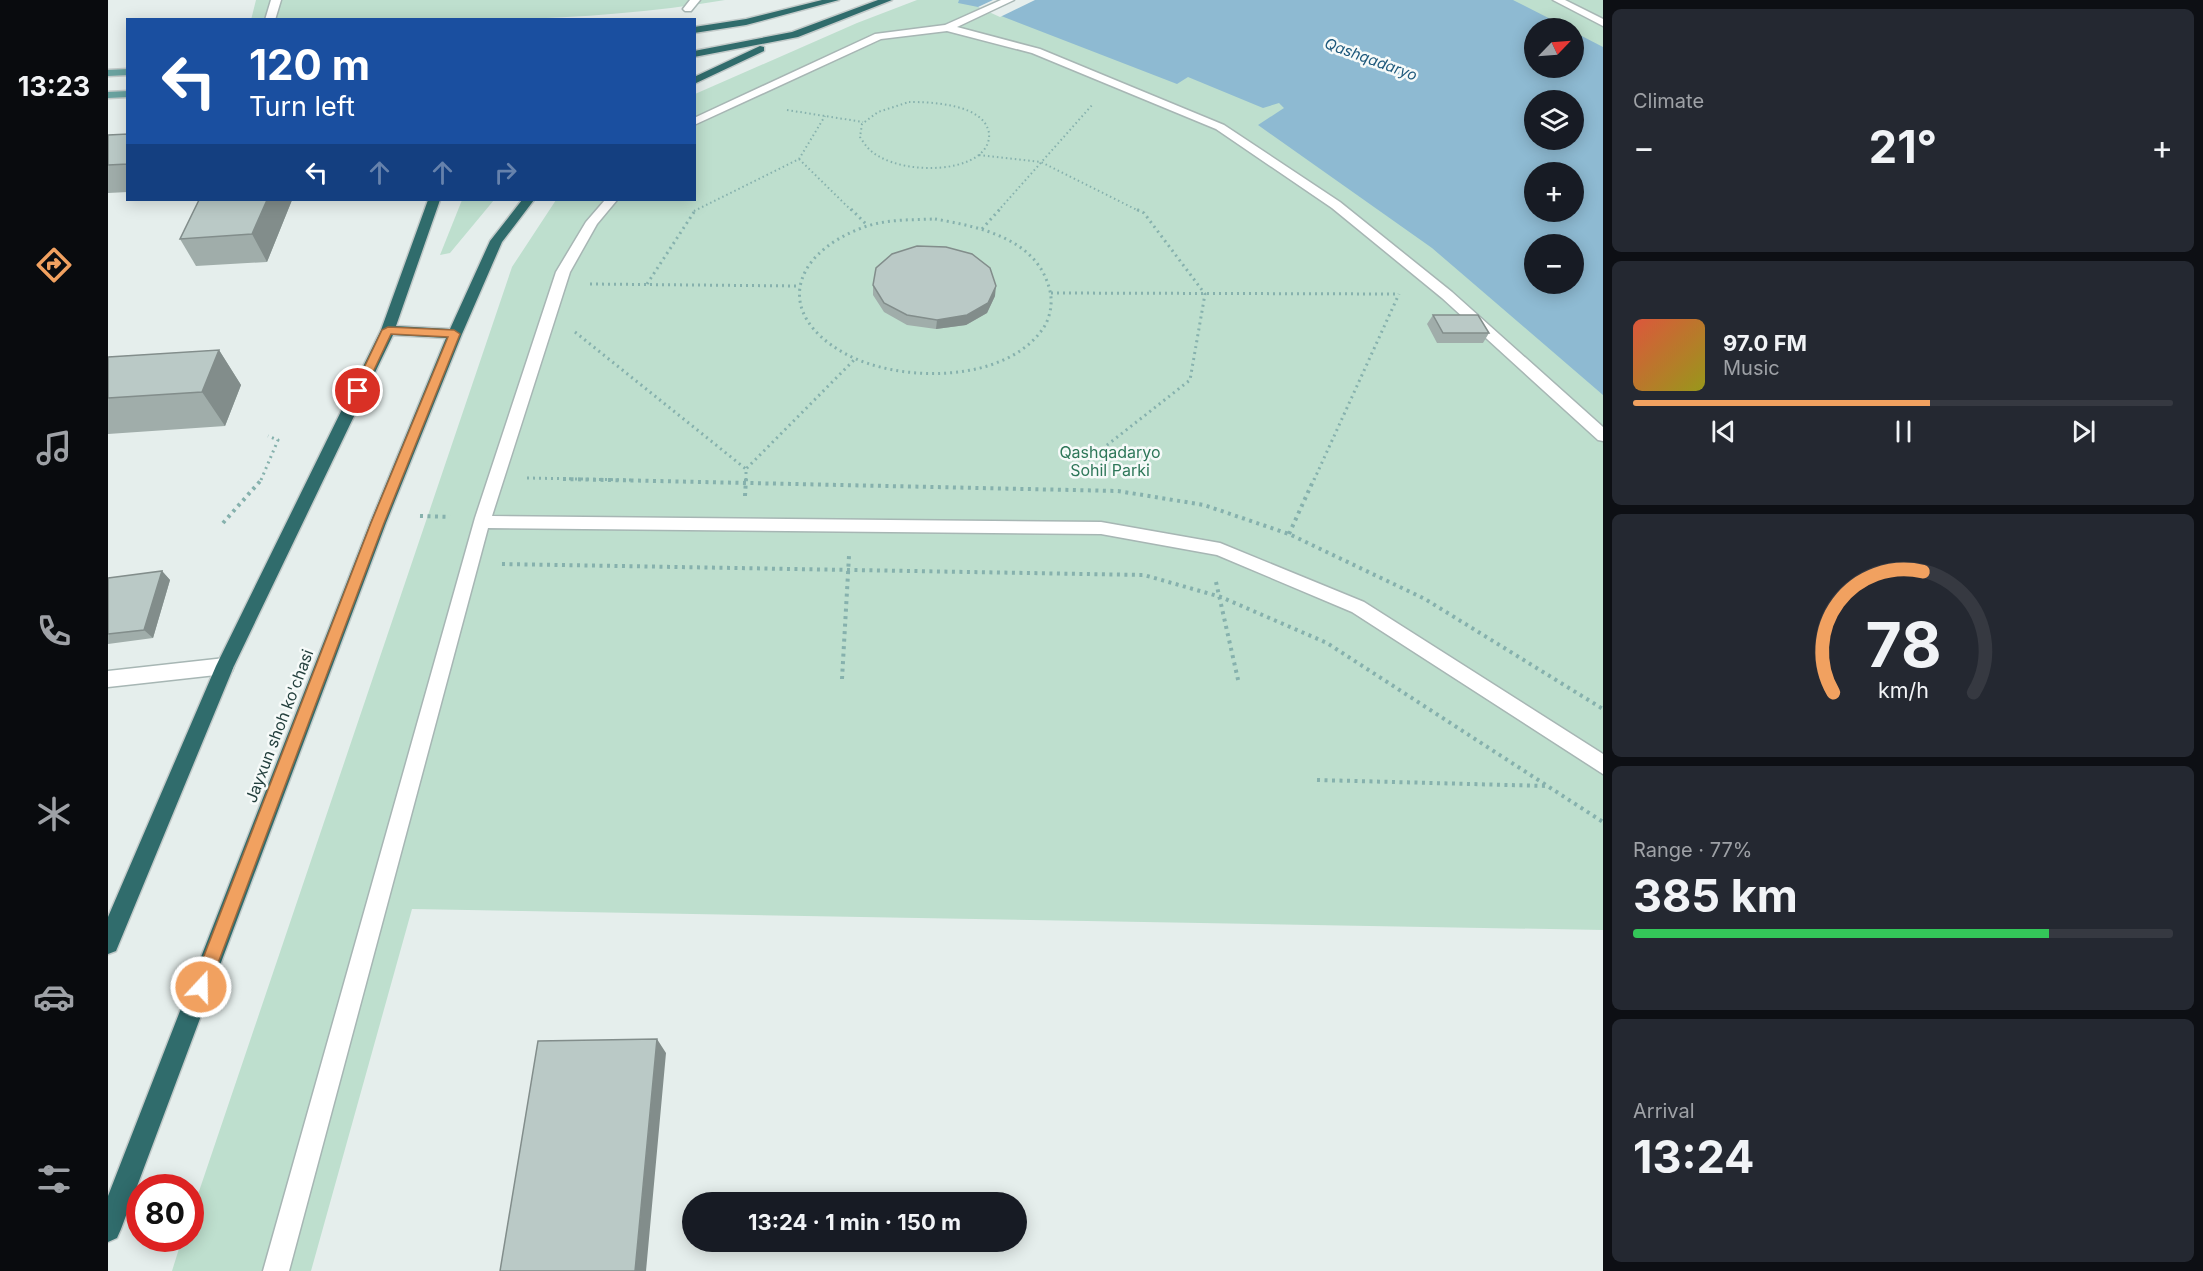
<!DOCTYPE html>
<meta charset="utf-8">
<style>
body{margin:0;font-family:Inter,sans-serif;background:#242831;color:#f1f3f6;height:100vh;display:flex;flex-direction:column;font-size:22px;white-space:nowrap}
*{box-sizing:border-box;margin:0}
p{font-size:20px;color:#9ea1a6}
.icon{flex:none;width:33px;height:33px;fill:none;stroke:currentColor;stroke-width:2;stroke-linecap:round;stroke-linejoin:round}
.map{position:relative;flex:1;overflow:hidden}
.sheet{display:flex;flex-direction:column;gap:9px;padding:9px;background:#0d0f14;width:600px}
.sheet>*{flex:none}
.guide{position:absolute;left:18px;top:18px;width:570px;height:183px;border-radius:0px;box-shadow:0 3px 15px #0003;background:#1a4fa0;color:#fff;overflow:hidden}
.needle{width:39px;rotate:65deg}
.buttons{position:absolute;left:1416px;top:18px;display:grid;gap:12px}
.buttons a{display:grid;place-items:center;width:60px;height:60px;border-radius:50%;background:#171b24;box-shadow:0 3px 15px #0003;font-size:30px}
.speed{position:absolute;left:18px;top:1174px;display:flex;gap:12px;font-size:30px;font-weight:700;text-align:center}
.speed>*{display:grid;place-content:center;width:78px;height:78px;border-radius:50%;background:#171b24;box-shadow:0 3px 15px #0003;line-height:1}
.speed .limit{border:9px solid #d22;background:#fff;color:#111}
.pin{position:absolute;display:grid;place-items:center;width:51px;height:51px;color:#fff;margin:-26px;border:3px solid #fff;border-radius:50%;box-shadow:0 2px 6px #0007}
.me{position:absolute;width:66px;margin:-33px;rotate:21deg;stroke-linejoin:round;filter:drop-shadow(0 0 4px #0008)}
.turn{display:flex;align-items:center;gap:21px;height:126px;padding:0 24px;font-size:27px}
.turn .icon{width:78px;height:78px;stroke-width:2.5}
.turn b{display:block;font-size:42px;line-height:51px}
.lanes{display:flex;align-items:center;height:57px;padding:0 24px;background:#0003;justify-content:center;gap:30px;direction:ltr}
.lanes .off{opacity:.35}
.big{font-size:45px;font-weight:700;line-height:1.1}
.sheet .card{flex:1;display:flex;flex-direction:column;justify-content:center;gap:9px;min-width:0;padding:0 21px;border-radius:9px;background:#242831}
.sheet .dial{align-items:center;gap:0}
.dial svg{height:156px;overflow:visible;fill:none;stroke:#363941;stroke-width:7;stroke-linecap:round;text-anchor:middle}
.dial text{fill:#f1f3f6;stroke:none}
.song{display:flex;align-items:center;gap:18px}
.cover{width:72px;height:72px;border-radius:9px;background:linear-gradient(135deg,hsl(10 70% 55%),hsl(60 70% 35%))}
.played{height:6px;border-radius:3px;background:linear-gradient(90deg,#f1a160 55%,#363941 55%)}
.keys{display:flex;justify-content:space-around;direction:ltr}
.heat{display:flex;justify-content:space-between;align-items:center;font-size:33px;direction:ltr}
.charge{height:9px;border-radius:4px;background:linear-gradient(90deg,#34c759 77%,#363941 0)}
.trip{position:absolute;left:574px;top:1192px;width:345px;height:60px;border-radius:30px;background:#171b24;box-shadow:0 3px 15px #0003;font-weight:700;line-height:60px;text-align:center}
main{display:flex;flex:1;min-height:0}
.tabs{display:flex;flex-direction:column;width:108px;justify-content:space-around;align-items:center;background:#090b0e;color:#9ea1a6}
.tabs .icon{width:42px;height:42px}
.tabs .active{color:#f1a160}
.tabs b{font-size:27px;color:#f1f3f6}
.map>svg:first-child{display:block}
</style>
<main>
<nav class="tabs">
<b>13:23</b>
<svg class="icon active" aria-label="directions" viewBox="0 0 24 24"><path d="M12 3l9 9-9 9-9-9zM9 14v-3h6M13 9l2 2-2 2"/></svg>
<svg class="icon" aria-label="music" viewBox="0 0 24 24"><path d="M9 18V5l10-2v13"/><circle cx="6" cy="18" r="3"/><circle cx="16" cy="16" r="3"/></svg>
<svg class="icon" aria-label="phone" viewBox="0 0 24 24"><path d="M5 4h4l2 5-3 2q2 4 5 5l2-3 5 2v4C11 20 4 13 5 4z"/></svg>
<svg class="icon" aria-label="climate" viewBox="0 0 24 24"><path d="M12 3v18M4 7l16 10M4 17L20 7"/></svg>
<svg class="icon" aria-label="car" viewBox="0 0 24 24"><path d="M5 17H2v-5l4-1 3-4h7l3 4 3 1v5h-3M9 17h6M6 11h13"/><circle cx="7" cy="17" r="2"/><circle cx="17" cy="17" r="2"/></svg>
<svg class="icon" aria-label="filters" viewBox="0 0 24 24"><path d="M4 7h16M4 17h16"/><circle cx="9" cy="7" r="2"/><circle cx="15" cy="17" r="2"/></svg>
</nav>
<div class="map">
<svg width="1495" height="1271" viewBox="0 0 1495 1271">
<rect width="100%" height="100%" fill="#e5eeec"/>
<path fill="#bedfce" fill-rule="evenodd" d="M148 0H617C460 27 301 19 143 20Z
M809 0H1495V930L304 909 203 1271H64L74 1239H82L83 1215 404 267 448 200H586L587 94 749 23ZM1426 28H1466V68H1426ZM1426 100H1466V140H1426ZM1426 172H1466V212H1426ZM1426 244H1466V284H1426Z
M354 200H386L342 253 332 255Z"/>
<path fill="#8ebad2" fill-rule="evenodd" d="M851 0H1405L1460 28H1426V68H1466V32L1495 47V395L1324 248 1150 125 1176 108 1171 103 1155 108 1080 77 1069 84 870 7 850 3ZM1426 100H1466V140H1426ZM1426 172H1466V212H1426ZM1426 244H1466V284H1426Z"/>
<path fill="#e5eeec" d="M885 0H927L892 17 870 7Z"/>
<g fill="none" stroke-linecap="round" stroke-linejoin="round">
<defs>
<path id="minor" d="M163 0H173L167 20H157Z
M582 0H592L583 11H577L575 9Z
M893 0H906L849 27 932 49 1116 125 1232 202 1344 292 1495 427V441L1490 440 1334 298 1224 208 1108 129 924 53 839 31 773 39 586 125V118L767 34 837 25Z
M1445 0H1457L1495 19V26Z
M497 200H509L489 224 462 272 384 516 993 522 1112 543 1256 602 1495 754V774L1244 612 1109 555 993 534 380 528 181 1271H155L367 518 448 272 478 222Z
M117 658 124 661 126 666 124 671 117 674 0 687V671Z"/>
<path id="major" d="M20 69V75L0 76V70Z
M20 91V97L0 98V92Z"/>
<path id="highway" d="M714 0H731L638 25 586 33V27L638 19Z
M770 0H784L690 37 586 57V51L684 32Z
M652 46 656 47V51L586 84V77Z
M320 200H332L288 326 342 329 382 241 414 200H426L394 242 354 334 278 523 13 1229 9 1238 0 1242V1196L262 523 338 338 285 335 126 666 8 951 0 954V917L108 666 273 330Z"/>
</defs>
<use href="#minor" stroke="#a7b6b4" stroke-width="3"/>
<use href="#major" stroke="#c2cac9" stroke-width="3"/>
<use href="#highway" stroke="#c2cac9" stroke-width="3"/>
<path stroke="#86b1ad" stroke-width="2" stroke-dasharray="1.5 3" stroke-linecap="butt" d="M801 102C824 102 876 104 881 133 882 141 878 149 872 154 848 175 782 172 760 148 757 145 754 140 752 137L754 124 770 112Z
M679 110 755 122
M871 155 933 162 1031 211
M691 159 744 211
M586 211 691 159 717 116
M890 211 985 104"/>
<path stroke="#86b1ad" stroke-width="3" stroke-dasharray="2 4" stroke-linecap="butt" d="M743 209 760 226
M827 219C873 227 930 239 942 291 945 304 942 319 934 330 895 384 789 383 736 353 667 314 683 256 751 229 775 219 801 220 827 219Z
M874 229 892 209
M482 284 691 286
M539 284 588 209
M943 293 1290 294
M467 332 638 469
M980 460 1082 380 1097 294 1036 213 1028 209
M419 478 523 480
M153 480 170 440 160 436
M638 480V469L747 359
M1206 480 1291 294"/>
<path stroke="#86b1ad" stroke-width="4" stroke-dasharray="3 4.5" stroke-linecap="butt" d="M455 479 1010 491 1096 505 1181 534 1317 599 1495 709
M637 496 638 479
M312 516 342 517
M115 523 154 479
M1181 534 1206 479
M394 564 1036 575 1113 597 1219 643 1495 822
M1108 582 1131 684
M734 679 741 556
M1209 780 1439 786"/>
<use href="#minor" fill="#fff" fill-rule="evenodd"/>
<use href="#major" fill="#6aa3a0" fill-rule="evenodd"/>
<use href="#highway" fill="#306c6c" fill-rule="evenodd"/>
</g>
<path fill="#a0adaa" d="M20 134V192L0 193V135Z
M184 200 159 262 88 266 72 239Z
M765 285 887 296 879 313 858 325 828 329 799 325 776 312 765 295Z
M1325 315 1381 333 1375 343H1329L1319 324Z
M111 350 133 385 117 426 0 434V357Z
M54 571 62 580 45 638 0 644V578Z"/>
<path fill="#828d8b" d="M159 200H184L159 262 144 234Z
M888 286 887 296 879 313 858 325 828 329 829 320Z
M111 350 133 385 117 426 94 392Z
M54 571 62 580 45 638 36 630Z
M549 1039 558 1053 538 1271H527Z"/>
<path fill="#bac9c6" stroke="#828d8b" stroke-width="1.5" d="M20 134V164L0 165V135Z
M91 200H159L144 234 72 239Z
M809 246 838 247 864 254 882 268 888 286 880 303 859 315 829 320 799 315 776 303 765 285 768 268 784 254Z
M1325 315H1370L1381 333H1335Z
M111 350 94 392 0 398V357Z
M54 571 36 630 0 634V578Z
M549 1039 527 1271H392L430 1041Z"/>
<path fill="#f1a160" stroke="#9d693e" stroke-width="1.5" d="M280 327 346 330 352 334 276 523 101 987 99 994 93 996 87 994 84 987 263 523 340 337 283 334 256 391 254 394H246L245 391 274 330Z"/>
<g text-anchor="middle" dominant-baseline="central" stroke-width="5" stroke-linejoin="round" paint-order="stroke">
<g font-size="15" font-style="italic" fill="#1e597c" stroke="#f6faf9">
<text transform="translate(1263 59) rotate(20)">Qashqadaryo</text>
</g>
<g font-size="16" fill="#2e7759" stroke="#f6faf9">
<text x="1002" y="452">Qashqadaryo<tspan x="1002" dy="18">Sohil Parki</tspan></text>
</g>
<g font-size="16" fill="#24403e" stroke="#f6faf9">
<text transform="translate(171 726) rotate(-69)">Jayxun shoh ko'chasi</text>
</g>
</g>
</svg>
<div class="buttons">
<a><svg class="needle" viewBox="-14 -14 28 28"><path d="M0-13l5 13h-10z" fill="#e53935"/><path d="M0 13l5-13h-10z" fill="#9ea1a6"/></svg></a>
<a><svg class="icon" aria-label="layers" viewBox="0 0 24 24"><path d="M12 4l9 5-9 5-9-5zM3 14l9 5 9-5"/></svg></a>
<a>+</a>
<a>−</a>
</div>
<div class="speed"><div class="limit">80</div></div>
<div class="pin" style="left:250px;top:391px;background:#d93025"><svg class="icon" aria-label="arrive" viewBox="0 0 24 24"><path d="M6 21V4h12l-3 4 3 4H6"/></svg></div>
<svg class="me" style="left:93px;top:987px" viewBox="-20 -20 40 40"><circle r="17" fill="#f1a160" stroke="#fff" stroke-width="3"/><path d="M0-11L8 9 0 5-8 9z" fill="#fff"/></svg>
<div class="trip">13:24 · 1 min · 150 m</div>
<div class="guide">
<div class="turn"><svg class="icon" aria-label="left" viewBox="0 0 24 24"><path d="M17 20v-9H6M10 6l-5 5 5 5"/></svg><div><b>120 m</b>Turn left</div></div>
<div class="lanes"><svg class="icon" aria-label="left" viewBox="0 0 24 24"><path d="M17 20v-9H6M10 6l-5 5 5 5"/></svg><svg class="icon off" aria-label="ahead" viewBox="0 0 24 24"><path d="M12 20V5M6 11l6-6 6 6"/></svg><svg class="icon off" aria-label="ahead" viewBox="0 0 24 24"><path d="M12 20V5M6 11l6-6 6 6"/></svg><svg class="icon off" aria-label="right" viewBox="0 0 24 24"><path d="M7 20v-9h11M14 6l5 5-5 5"/></svg></div>
</div>
</div>
<section class="sheet">
<div class="card"><p>Climate</p>
<div class="heat"><a>−</a><b class="big">21°</b><a>+</a></div>
</div>
<div class="card">
<div class="song"><i class="cover"></i><div><b>97.0 FM</b><p>Music</p></div></div>
<div class="played"></div>
<div class="keys"><svg class="icon" aria-label="previous" viewBox="0 0 24 24"><path d="M18 5L8 12l10 7zM5 5v14"/></svg><svg class="icon" aria-label="pause" viewBox="0 0 24 24"><path d="M8 5v14M16 5v14"/></svg><svg class="icon" aria-label="next" viewBox="0 0 24 24"><path d="M6 5l10 7-10 7zM19 5v14"/></svg></div>
</div>
<div class="card dial"><svg viewBox="0 0 100 80">
<path d="M14 69A42 42 0 1 1 86 69"/>
<path d="M14 69A42 42 0 0 1 60 7" stroke="#f1a160"/>
<text x="50" y="56" font-size="32" font-weight="700">78</text>
<text x="50" y="72" font-size="11">km/h</text>
</svg></div>
<div class="card"><p>Range · 77%</p><b class="big">385 km</b><div class="charge"></div></div>
<div class="card"><p>Arrival</p><b class="big">13:24</b></div>
</section>
</main>
